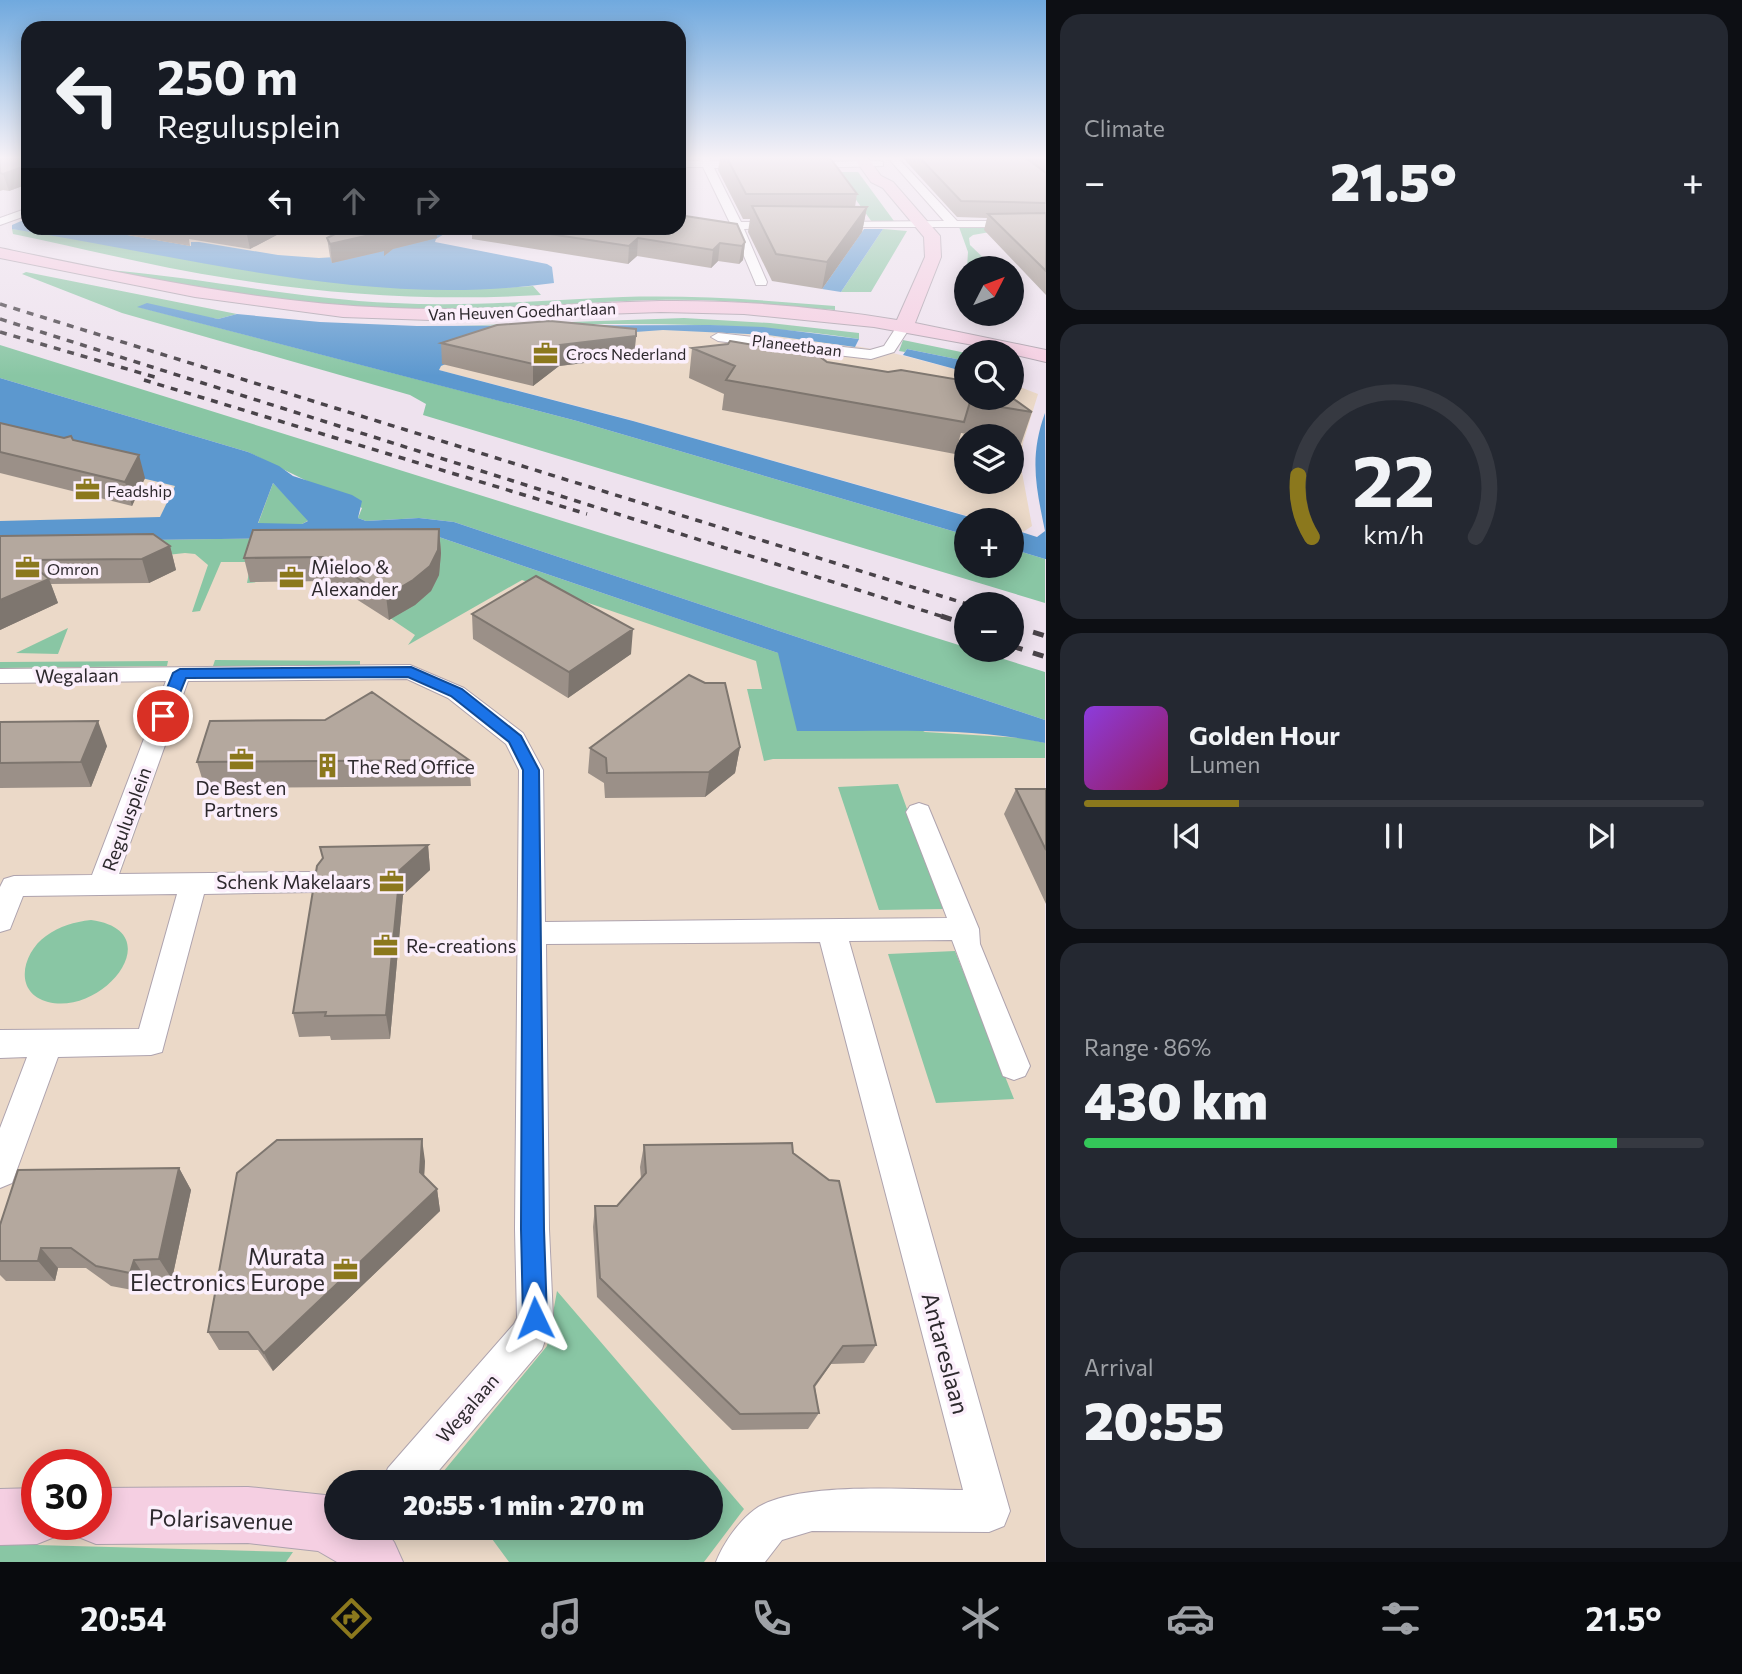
<!DOCTYPE html>
<meta charset="utf-8">
<style>
body{margin:0;font-family:Commissioner,sans-serif;background:#242831;color:#f1f3f6;height:100vh;display:flex;flex-direction:column;font-size:26px;white-space:nowrap}
*{box-sizing:border-box;margin:0}
p{font-size:23px;color:#9ea1a6}
.icon{flex:none;width:38px;height:38px;fill:none;stroke:currentColor;stroke-width:2;stroke-linecap:round;stroke-linejoin:round}
.map{position:relative;flex:1;overflow:hidden}
.details{display:flex;flex-direction:column;gap:14px;padding:14px;background:#0d0f14;width:696px}
.details>*{flex:none}
.guide{position:absolute;left:21px;top:21px;width:665px;height:214px;border-radius:21px;box-shadow:0 4px 18px #0003;background:#171b24;color:#f1f3f6;overflow:hidden}
.needle{width:46px;rotate:48deg}
.tools{position:absolute;left:954px;top:256px;display:grid;gap:14px}
.tools a{display:grid;place-items:center;width:70px;height:70px;border-radius:50%;background:#171b24;box-shadow:0 4px 18px #0003;font-size:35px}
.speed{position:absolute;left:21px;top:1449px;display:flex;gap:14px;font-size:35px;font-weight:700;text-align:center}
.speed>*{display:grid;place-content:center;width:91px;height:91px;border-radius:50%;background:#171b24;box-shadow:0 4px 18px #0003;line-height:1}
.speed .limit{border:10px solid #d22;background:#fff;color:#111}
.pin{position:absolute;display:grid;place-items:center;width:60px;height:60px;color:#fff;margin:-30px;border:4px solid #fff;border-radius:50%;box-shadow:0 2px 7px #0007}
.me{position:absolute;width:77px;margin:-38px;rotate:358deg;stroke-linejoin:round;filter:drop-shadow(0 0 5px #0008)}
.turn{display:flex;align-items:center;gap:24px;height:147px;padding:0 21px;font-size:32px}
.turn .icon{width:91px;height:91px;stroke-width:2.5}
.turn b{display:block;font-size:49px;line-height:60px}
.lanes{display:flex;align-items:center;height:66px;padding:0 21px;background:#0003;justify-content:center;gap:35px;direction:ltr}
.lanes .off{opacity:.35}
.big{font-size:52px;font-weight:800;line-height:1.1}
.details .widget{flex:1;display:flex;flex-direction:column;justify-content:center;gap:10px;min-width:0;padding:0 24px;border-radius:21px;background:#242831}
.details .dial{align-items:center;gap:0}
.dial svg{height:182px;overflow:visible;fill:none;stroke:#363941;stroke-width:7;stroke-linecap:round;text-anchor:middle}
.dial text{fill:#f1f3f6;stroke:none}
.song{display:flex;align-items:center;gap:21px}
.cover{width:84px;height:84px;border-radius:10px;background:linear-gradient(135deg,hsl(270 70% 55%),hsl(330 70% 35%))}
.played{height:7px;border-radius:4px;background:linear-gradient(90deg,#8b781d 25%,#363941 25%)}
.keys{display:flex;justify-content:space-around;direction:ltr}
.heat{display:flex;justify-content:space-between;align-items:center;font-size:38px;direction:ltr}
.charge{height:10px;border-radius:5px;background:linear-gradient(90deg,#34c759 86%,#363941 0)}
.trip{position:absolute;left:324px;top:1470px;width:399px;height:70px;border-radius:35px;background:#171b24;box-shadow:0 4px 18px #0003;font-weight:800;line-height:70px;text-align:center}
.tab-bar{display:flex;height:112px;justify-content:space-around;align-items:center;background:#090b0e;color:#9ea1a6}
.tab-bar .icon{width:49px;height:49px}
.tab-bar .on{color:#8b781d}
.tab-bar b{font-size:32px;color:#f1f3f6}
main{display:flex;flex:1;min-height:0}
.map>svg:first-child{display:block}
</style>
<main>
<div class="map">
<svg width="1046" height="1562" viewBox="0 0 1046 1562">
<rect width="100%" height="100%" fill="#eee2ee"/>
<path fill="#ebd9c8" fill-rule="evenodd" d="M43 228H444L304 271Z
M654 328 758 332 829 341 893 353 966 372V397H1012V384L1038 394 1023 443 1021 467 1032 526 1023 532 1012 529V520H982L623 418 431 368 433 364ZM966 436H1012V481H966Z
M0 409 1045 731V1562H0ZM37 1465H96V1524H37ZM336 1482H710V1528H336Z"/>
<path fill="#89c6a4" d="M836 172H858L894 221 872 222Z
M1024 226 973 235 969 238 970 245 994 268H967L968 252 959 227Z
M12 229 500 288 533 286 541 295C437 301 335 295 233 279 159 268 86 249 13 234Z
M883 229 907 231 871 292H841Z
M109 270C204 278 298 299 394 303 471 307 547 300 623 297 694 295 765 300 835 306V310C775 305 715 298 655 300 560 302 465 315 370 310 283 306 195 288 109 270Z
M26 272 237 314 218 319 139 307 577 421 966 535V565H1012V549L1045 559V603L423 415 426 404 410 395 122 313 22 274Z
M684 318 770 323 859 333V339C726 318 591 325 456 326Z
M903 340 966 353V361L907 349 905 352 899 351Z
M0 345 1045 672V720L454 522 419 518 366 521 358 518 362 508 248 452 0 378Z
M273 483 309 520 302 524H258Z
M436 536 778 653 925 732 1023 738 1045 743V758L773 759 764 761 747 689H762L756 661 522 580 408 645 415 635C386 616 354 589 319 581 296 577 270 581 247 583L251 562H221L200 611 192 612 208 565 195 554 185 553 167 555 0 542Z
M68 628 58 654 16 653Z
M215 660 360 661V666H213Z
M168 661 167 666 0 668V662Z
M898 784 943 909 879 910 838 787Z
M91 920C171 931 104 1016 48 1002 12 992 23 952 46 936 60 926 74 922 91 920Z
M955 951 1014 1099 936 1103 888 954Z
M557 1291 744 1509 704 1562H509L484 1528H710V1482H451L443 1472 547 1346Z
M0 1544 293 1552 286 1562H0Z"/>
<path fill="#5c98cf" fill-rule="evenodd" d="M28 218V228H87L191 246V242H199L278 255 319 258 352 256 420 228H454L436 239 435 242 547 264 552 267 554 283C371 309 191 257 12 229V225Z
M864 229H883L841 292 822 289Z
M147 303 218 319 237 314 320 322 417 326 710 325 763 327 859 339 855 347 768 335 663 330 523 340 459 358 441 366 439 370 633 421 980 520H966V535L577 421 137 307Z
M907 349 966 361V372L903 355Z
M0 378 248 452 279 466 293 476 352 495 362 501 358 518 366 521 419 518 454 522 1045 720V743C969 726 876 732 797 731L778 653 436 536 0 542V521L160 517 175 486 0 444ZM273 483 308 521 302 524 258 523Z
M1045 413 1046 559H1045L1012 549V529L1037 537 1045 531C1036 487 1029 457 1045 413Z"/>
<g fill="none" stroke-linecap="round" stroke-linejoin="round">
<defs>
<path id="street" d="M699 158H709L711 161 752 162 757 165 752 168H714L741 222H782L788 225 782 228 744 229 767 282 766 285H756L755 282 733 230H699L679 227V221L699 224 730 223 703 167H679V161H700Z
M888 158H898L957 221H1046V227H825L823 225 829 222 944 221Z
M879 161 883 162V166L806 168 801 165 806 162Z
M28 208V215L0 225V218Z
M904 322 911 326 894 352 871 359 718 341 711 337 718 333 870 350 884 346 899 323Z
M410 665 464 688 523 733 543 770 545 922 947 918 906 812 910 806 919 803 928 806 979 929 980 944 1030 1066 1025 1076 1014 1080 1003 1076 952 940 849 941 1010 1511 1004 1526 989 1532 812 1531 782 1540 765 1562H716C723 1544 738 1522 754 1510 793 1480 912 1490 963 1490L820 942 546 944 549 1229 553 1318 542 1349 429 1482H382L388 1468 514 1324 517 1318 515 1229 519 770 506 744 448 698 407 679 188 681 119 874 313 872 322 875 326 882 322 889 313 892 204 894 162 1052 151 1055 58 1057 12 1183 0 1188V1128L27 1057 0 1058V1030L139 1029 177 894 23 896 10 929 0 932V887L4 879 14 876 92 875 166 681 0 683V669Z"/>
<path id="secondary" d="M854 158H868L881 176 893 182 940 236 941 257 915 323 1046 350V362L1012 354V352L874 327 744 314 661 312 431 320 343 317 195 297 0 258V248C129 275 259 303 391 308 481 312 571 303 660 301 740 300 819 307 897 320L925 257 924 237 883 188 871 182Z
M248 1487 325 1495 336 1499V1528H383L394 1542 403 1562H337L318 1551 248 1543 96 1544 76 1536 71 1524H96V1488Z
M37 1488V1524H62L57 1536 37 1544 0 1545V1489Z"/>
</defs>
<use href="#street" stroke="#aea3ae" stroke-width="2"/>
<use href="#secondary" stroke="#aea3ae" stroke-width="2"/>
<use href="#street" fill="#fff" fill-rule="evenodd"/>
<use href="#secondary" fill="#f5cfe2" fill-rule="evenodd"/>
<path stroke="#494349" stroke-width="3.5" stroke-dasharray="7 7" stroke-linecap="butt" d="M0 304 967 604
M0 319 947 618
M0 332 158 378
M144 380 587 514"/>
<path stroke="#494349" stroke-width="5" stroke-dasharray="11 11" stroke-linecap="butt" d="M941 616 966 624
M1012 626 1046 636
M1012 646 1046 657"/>
</g>
<path fill="#9b9088" d="M0 158H28V184L9 191 3 190 0 191Z
M713 158H830L857 194 855 207H867L862 232 822 289 772 281 748 232 750 219H743L718 170 720 158Z
M903 158H1046V295L984 230 987 218 957 217Z
M86 228H290L250 249 189 239 190 246 110 232 96 233Z
M347 228H436L437 238 393 249 384 256V251L332 263 330 257 327 238Z
M472 228H679L745 242 743 260 739 264 718 261 711 268 637 256 628 264 472 239Z
M636 336 634 357 559 366 533 386 442 364 441 343Z
M692 348 1032 412 1021 444 1012 442V436H977L961 433 955 454 722 410 724 394 689 378Z
M0 423 73 440 145 478 132 506 0 473Z
M439 529 441 553 439 575 431 591 415 605 389 620 328 581 250 582 244 558Z
M0 536 170 546 176 570 149 583 51 584 58 603 0 630Z
M472 614 631 654 568 698 473 639Z
M0 722 107 746 91 787 0 788Z
M740 747 735 773 705 797 605 798 604 783 588 773 590 748Z
M469 760 471 786 205 788 197 762Z
M1016 789H1046V904L1004 814Z
M428 845 430 870 403 895 390 1039 331 1040 330 1036 299 1037 293 1013Z
M644 1145 793 1153 876 1345 864 1363 831 1364 815 1387 819 1413 808 1429 732 1430 597 1297 593 1227 595 1206H617L641 1179 640 1167Z
M425 1161 424 1177 437 1189 440 1211 273 1371 258 1350H219L208 1332Z
M179 1168 191 1190 172 1279 147 1280 143 1292 111 1286 86 1268H58L55 1281H6L0 1275V1225Z"/>
<path fill="#7e766f" d="M28 165V184L9 191 3 174Z
M867 207 862 232 822 289 827 262Z
M94 228H109L110 232 96 233Z
M251 228H290L250 249 246 230Z
M401 228H436L437 238 393 249 384 256V251L332 263 330 244Z
M638 238 637 256 628 264 629 246Z
M745 242 743 260 739 264 742 246Z
M720 243 718 261 711 268 713 250Z
M636 336 634 357 559 366 533 386V364L560 345Z
M139 455 145 478 132 506 125 482Z
M439 529 441 553 439 575 431 591 415 605 389 620 386 596Z
M170 546 176 570 149 583 142 559Z
M49 579 58 603 0 630V600Z
M633 629 631 654 568 698 569 672Z
M98 721 107 746 91 787 81 762Z
M740 747 735 773 705 797 709 772Z
M428 845 430 870 403 895 390 1039 386 1015 400 870Z
M422 1139 425 1161 423 1194 420 1172Z
M179 1168 191 1190 172 1279 159 1259Z
M437 1189 440 1211 273 1371 264 1353Z
M41 1248 58 1268 55 1281 38 1261Z
M134 1260 147 1280 143 1292 130 1273Z"/>
<path fill="#b4a89e" stroke="#7e766f" stroke-width="2" d="M0 158H28V165L3 174 0 173Z
M727 158H830L857 194H746Z
M920 158H1026L1046 173V203L961 201Z
M752 206 867 207 827 262 776 254Z
M1046 213V271L988 214Z
M679 215 737 224 745 242 742 246 720 243 713 250 638 238 629 246 510 228H679Z
M232 228H251L246 230Z
M347 228H401L392 230 383 237V232L330 244 327 238Z
M550 321 636 329V336L560 345 533 364 441 343 497 325Z
M730 341 819 356 827 362 888 372 901 370 966 381V397H1011L1032 412 970 402 964 422 726 380 735 366 692 348 728 344Z
M0 423 64 438 71 436 73 440 139 455 125 482 0 452Z
M439 529 438 550 430 566 413 580 386 596 324 557 244 558 253 530Z
M153 534 170 546 142 559 26 560 49 579 0 600V536Z
M536 576 633 629 569 672 472 614Z
M689 675 705 683H725L740 747 709 772 607 773 606 758 590 748Z
M372 692 469 760 197 762 210 721 325 720Z
M98 721 81 762 0 763V722Z
M1016 789H1046V850Z
M428 845 400 870 386 1015 325 1016 326 1012 293 1013 317 866 323 858 320 847Z
M422 1139 420 1172 437 1189 264 1353 248 1332H208L237 1173 277 1140Z
M792 1143 793 1153 829 1180 839 1181 876 1345 843 1346 814 1386 819 1413 740 1414 600 1278 595 1206H617L646 1173 644 1145Z
M179 1168 159 1259 134 1260 130 1273 96 1266 71 1248H41L38 1261H0V1225L18 1170Z"/>
<linearGradient id="sky" x2="0" y2="1"><stop stop-color="#70a9de"/><stop offset="0.42" stop-color="#f7f2f7"/><stop offset="1" stop-color="#f7f2f7" stop-opacity="0"/></linearGradient>
<rect width="1046" height="376" fill="url(#sky)"/>
<path fill="#1a73e8" stroke="#114b97" stroke-width="2" d="M411 667 462 689 521 736 539 770 544 1229 547 1318 543 1326 535 1330 526 1326 523 1318 521 1229 523 770 509 742 451 696 408 677 186 678 169 720 163 721 156 716 173 673 180 669Z"/>
<defs>
<symbol id="office-bare" viewBox="-9 -9 18 18"><path d="M-6-3h4V-5.5h4V-3h4V5H-6ZM-1-4.5V-3h2v-1.5ZM-6 0V1H6V0Z" fill="#8b781d" stroke="#fbeffb" stroke-width="2.5" paint-order="stroke"/></symbol>
<symbol id="building-bare" viewBox="-9 -9 18 18"><path d="M-4-6H4V6H1V3H-1V6H-4ZM-2.5-4.3h1.7v1.8h-1.7ZM.8-4.3h1.7v1.8H.8ZM-2.5-1h1.7V.8h-1.7ZM.8-1h1.7V.8H.8Z" fill="#8b781d" stroke="#fbeffb" stroke-width="2.5" paint-order="stroke"/></symbol>
</defs>
<g fill-rule="evenodd">
<use href="#office-bare" x="528" y="336" width="35" height="35"/>
<use href="#office-bare" x="70" y="472" width="35" height="35"/>
<use href="#office-bare" x="10" y="550" width="35" height="35"/>
<use href="#office-bare" x="274" y="560" width="35" height="35"/>
<use href="#office-bare" x="224" y="742" width="35" height="35"/>
<use href="#building-bare" x="310" y="748" width="35" height="35"/>
<use href="#office-bare" x="374" y="864" width="35" height="35"/>
<use href="#office-bare" x="368" y="928" width="35" height="35"/>
<use href="#office-bare" x="328" y="1252" width="35" height="35"/>
</g>
<g text-anchor="middle" dominant-baseline="central" stroke-width="7" stroke-linejoin="round" paint-order="stroke">
<g font-size="16" fill="#2d292d" stroke="#fbeffb">
<text transform="translate(522 311) rotate(-2)">Van Heuven Goedhartlaan</text>
<text transform="translate(797 345) rotate(7)">Planeetbaan</text>
</g>
<g font-size="16" fill="#2d292d" stroke="#fbeffb" text-anchor="start">
<text x="566" y="353">Crocs Nederland</text>
<text x="107" y="490">Feadship</text>
<text x="47" y="568">Omron</text>
</g>
<g font-size="19" fill="#2d292d" stroke="#fbeffb" text-anchor="start">
<text x="311" y="566">Mieloo &amp;<tspan x="311" dy="22">Alexander</tspan></text>
<text x="347" y="766">The Red Office</text>
<text x="241" y="787" text-anchor="middle">De Best en<tspan x="241" dy="22">Partners</tspan></text>
<text x="371" y="881" text-anchor="end">Schenk Makelaars</text>
<text x="406" y="945">Re-creations</text>
</g>
<g font-size="19" fill="#2d292d" stroke="#fbeffb">
<text transform="translate(77 675) rotate(-1)">Wegalaan</text>
<text transform="translate(126 819) rotate(-70)">Regulusplein</text>
<text transform="translate(467 1408) rotate(-49)">Wegalaan</text>
</g>
<g font-size="23" fill="#2d292d" stroke="#fbeffb" text-anchor="end">
<text x="325" y="1256">Murata<tspan x="325" dy="26">Electronics Europe</tspan></text>
</g>
<g font-size="23" fill="#2d292d" stroke="#fbeffb">
<text transform="translate(946 1353) rotate(75)">Antareslaan</text>
<text transform="translate(221 1519) rotate(2)">Polarisavenue</text>
</g>
</g>
</svg>
<div class="tools">
<a><svg class="needle" viewBox="-14 -14 28 28"><path d="M0-13l5 13h-10z" fill="#e53935"/><path d="M0 13l5-13h-10z" fill="#9ea1a6"/></svg></a>
<a><svg class="icon" aria-label="search" viewBox="0 0 24 24"><circle cx="10" cy="10" r="6"/><path d="M15 15l6 6"/></svg></a>
<a><svg class="icon" aria-label="layers" viewBox="0 0 24 24"><path d="M12 4l9 5-9 5-9-5zM3 14l9 5 9-5"/></svg></a>
<a>+</a>
<a>−</a>
</div>
<div class="speed"><div class="limit">30</div></div>
<div class="pin" style="left:163px;top:716px;background:#d93025"><svg class="icon" aria-label="arrive" viewBox="0 0 24 24"><path d="M6 21V4h12l-3 4 3 4H6"/></svg></div>
<svg class="me" style="left:535px;top:1318px" viewBox="-20 -20 40 40"><path d="M0-17L14 15 0 8-14 15z" fill="#1a73e8" stroke="#fff" stroke-width="4"/></svg>
<div class="trip">20:55 · 1 min · 270 m</div>
<div class="guide">
<div class="turn"><svg class="icon" aria-label="left" viewBox="0 0 24 24"><path d="M17 20v-9H6M10 6l-5 5 5 5"/></svg><div><b>250 m</b>Regulusplein</div></div>
<div class="lanes"><svg class="icon" aria-label="left" viewBox="0 0 24 24"><path d="M17 20v-9H6M10 6l-5 5 5 5"/></svg><svg class="icon off" aria-label="ahead" viewBox="0 0 24 24"><path d="M12 20V5M6 11l6-6 6 6"/></svg><svg class="icon off" aria-label="right" viewBox="0 0 24 24"><path d="M7 20v-9h11M14 6l5 5-5 5"/></svg></div>
</div>
</div>
<section class="details">
<div class="widget"><p>Climate</p>
<div class="heat"><a>−</a><b class="big">21.5°</b><a>+</a></div>
</div>
<div class="widget dial"><svg viewBox="0 0 100 80">
<path d="M14 69A42 42 0 1 1 86 69"/>
<path d="M14 69A42 42 0 0 1 8 42" stroke="#8b781d"/>
<text x="50" y="56" font-size="32" font-weight="700">22</text>
<text x="50" y="72" font-size="11">km/h</text>
</svg></div>
<div class="widget">
<div class="song"><i class="cover"></i><div><b>Golden Hour</b><p>Lumen</p></div></div>
<div class="played"></div>
<div class="keys"><svg class="icon" aria-label="previous" viewBox="0 0 24 24"><path d="M18 5L8 12l10 7zM5 5v14"/></svg><svg class="icon" aria-label="pause" viewBox="0 0 24 24"><path d="M8 5v14M16 5v14"/></svg><svg class="icon" aria-label="next" viewBox="0 0 24 24"><path d="M6 5l10 7-10 7zM19 5v14"/></svg></div>
</div>
<div class="widget"><p>Range · 86%</p><b class="big">430 km</b><div class="charge"></div></div>
<div class="widget"><p>Arrival</p><b class="big">20:55</b></div>
</section>
</main>
<nav class="tab-bar">
<b>20:54</b>
<svg class="icon on" aria-label="directions" viewBox="0 0 24 24"><path d="M12 3l9 9-9 9-9-9zM9 14v-3h6M13 9l2 2-2 2"/></svg>
<svg class="icon" aria-label="music" viewBox="0 0 24 24"><path d="M9 18V5l10-2v13"/><circle cx="6" cy="18" r="3"/><circle cx="16" cy="16" r="3"/></svg>
<svg class="icon" aria-label="phone" viewBox="0 0 24 24"><path d="M5 4h4l2 5-3 2q2 4 5 5l2-3 5 2v4C11 20 4 13 5 4z"/></svg>
<svg class="icon" aria-label="climate" viewBox="0 0 24 24"><path d="M12 3v18M4 7l16 10M4 17L20 7"/></svg>
<svg class="icon" aria-label="car" viewBox="0 0 24 24"><path d="M5 17H2v-5l4-1 3-4h7l3 4 3 1v5h-3M9 17h6M6 11h13"/><circle cx="7" cy="17" r="2"/><circle cx="17" cy="17" r="2"/></svg>
<svg class="icon" aria-label="filters" viewBox="0 0 24 24"><path d="M4 7h16M4 17h16"/><circle cx="9" cy="7" r="2"/><circle cx="15" cy="17" r="2"/></svg>
<b>21.5°</b>
</nav>
